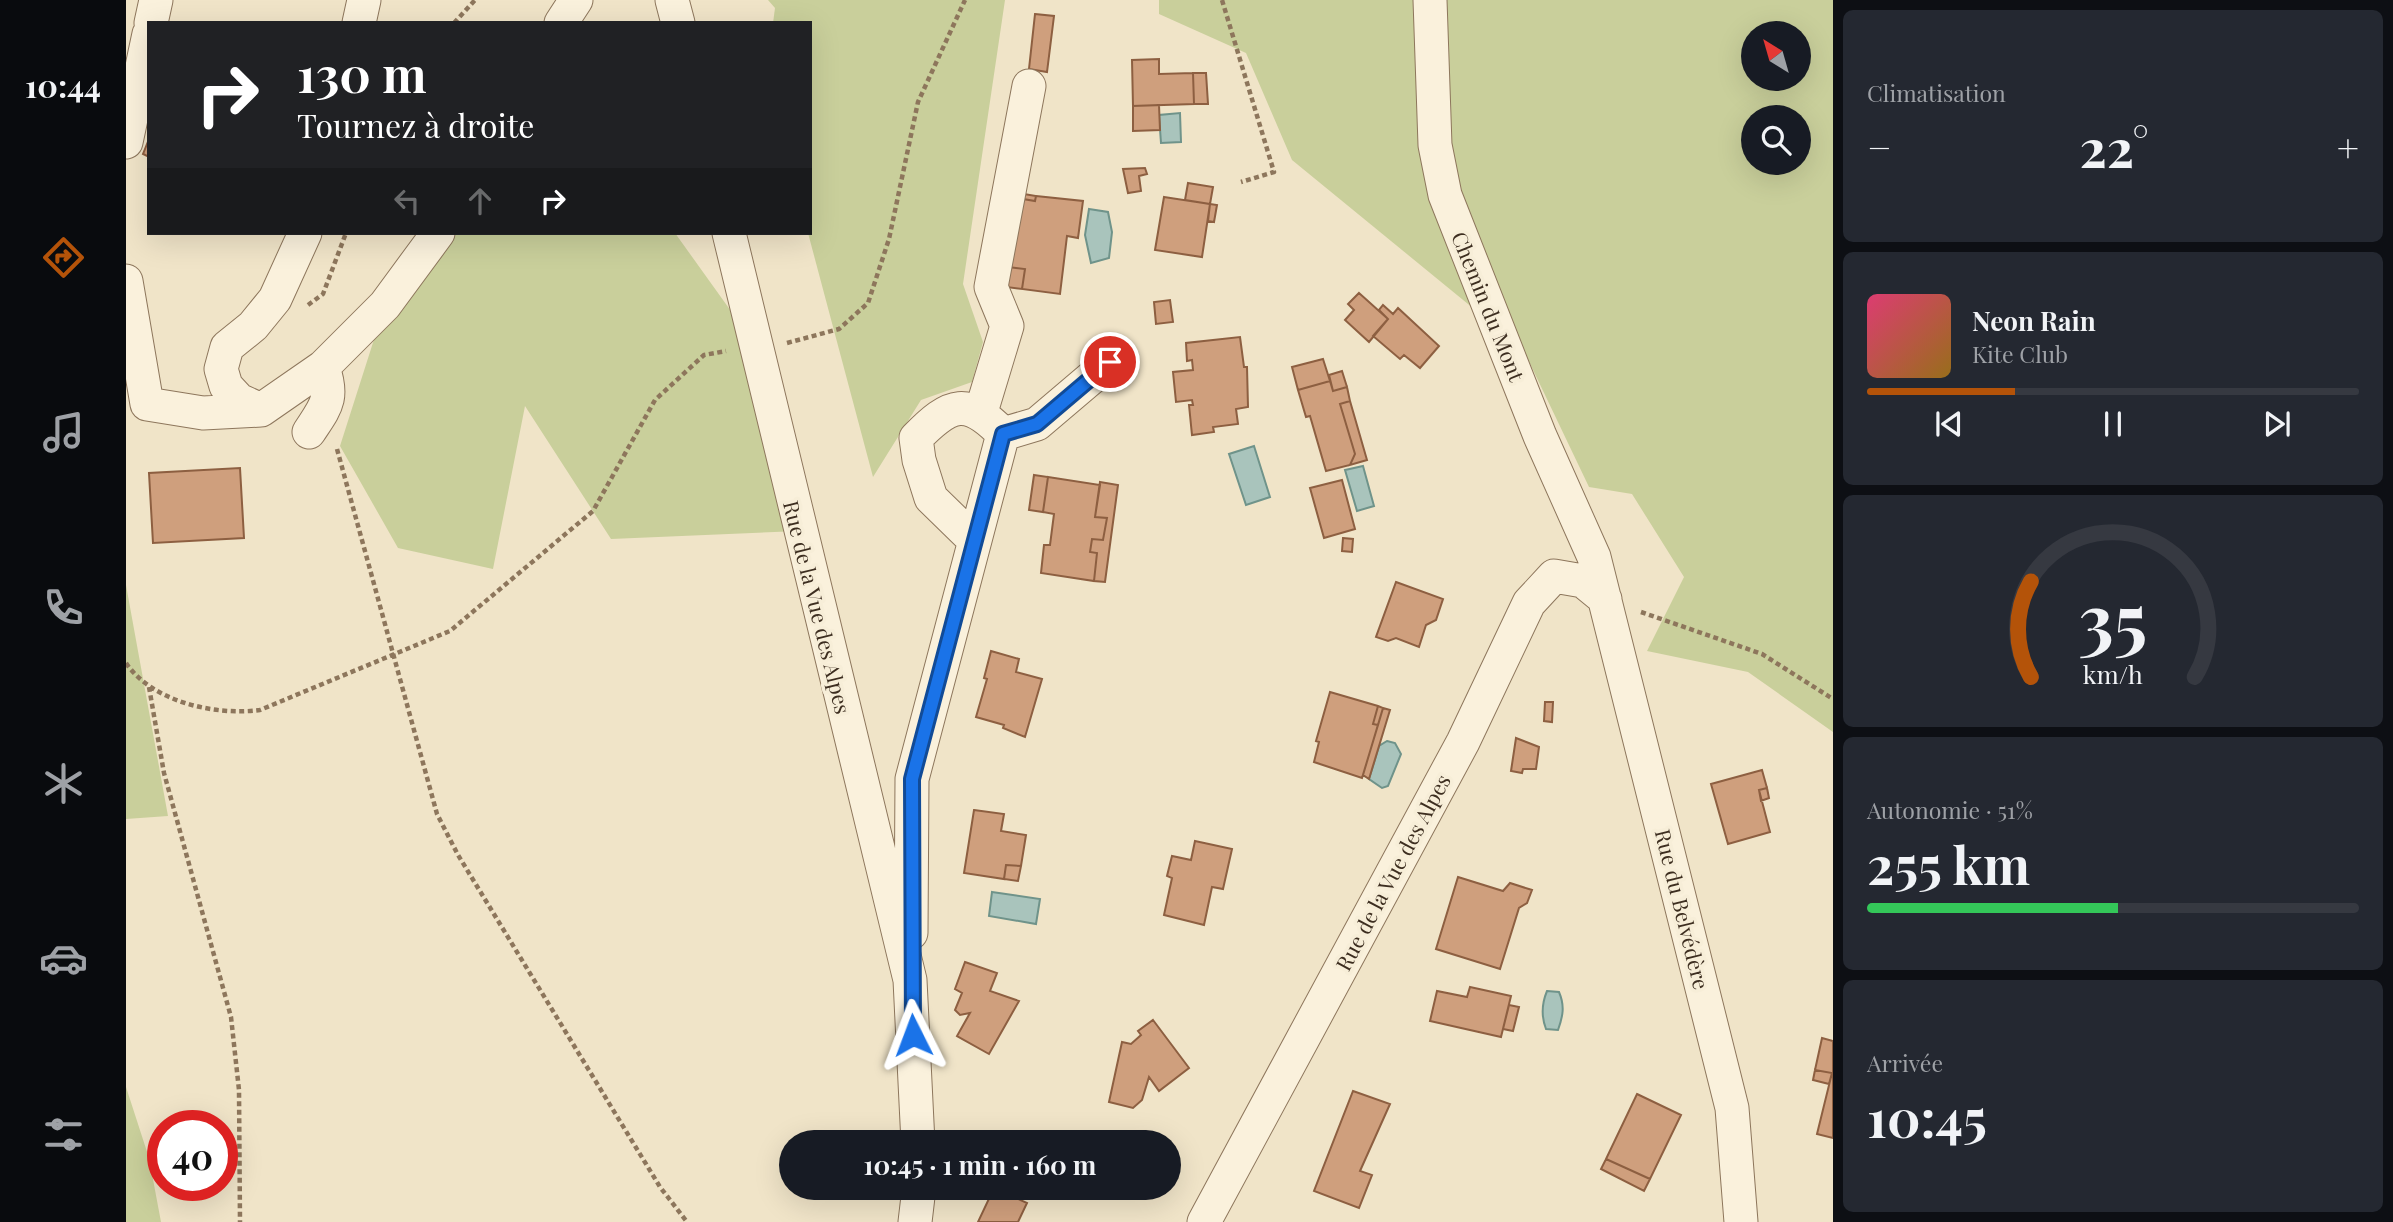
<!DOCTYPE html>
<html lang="fr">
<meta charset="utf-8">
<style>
body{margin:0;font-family:"Playfair Display",serif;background:#242831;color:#f1f3f6;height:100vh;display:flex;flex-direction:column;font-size:26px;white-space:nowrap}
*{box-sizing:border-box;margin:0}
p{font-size:23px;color:#9ea1a6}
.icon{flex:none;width:38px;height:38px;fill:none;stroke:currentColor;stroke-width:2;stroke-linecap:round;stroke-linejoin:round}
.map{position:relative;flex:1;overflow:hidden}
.details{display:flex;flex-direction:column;gap:10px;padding:10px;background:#0d0f14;width:560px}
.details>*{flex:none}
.guide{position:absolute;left:21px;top:21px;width:665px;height:214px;border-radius:0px;box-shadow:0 7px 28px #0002;background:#202124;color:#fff;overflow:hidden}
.needle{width:46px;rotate:323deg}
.buttons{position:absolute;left:1615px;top:21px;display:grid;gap:14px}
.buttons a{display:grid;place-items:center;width:70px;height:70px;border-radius:50%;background:#171b24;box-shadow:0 7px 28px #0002;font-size:35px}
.speed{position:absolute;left:21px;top:1110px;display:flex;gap:14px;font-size:35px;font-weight:700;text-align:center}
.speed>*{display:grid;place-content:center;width:91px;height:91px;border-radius:50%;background:#171b24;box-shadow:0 7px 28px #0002;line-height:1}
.speed .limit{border:10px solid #d22;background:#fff;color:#111}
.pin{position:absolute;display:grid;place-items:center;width:60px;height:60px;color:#fff;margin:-30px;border:4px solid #fff;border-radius:50%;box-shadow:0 2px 7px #0007}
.me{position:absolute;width:77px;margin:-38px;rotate:357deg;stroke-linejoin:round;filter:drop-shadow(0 0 5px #0008)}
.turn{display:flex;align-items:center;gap:24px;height:147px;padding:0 35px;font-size:32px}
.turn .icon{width:91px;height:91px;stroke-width:2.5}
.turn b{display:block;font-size:49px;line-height:60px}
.lanes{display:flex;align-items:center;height:66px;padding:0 35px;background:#0003;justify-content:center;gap:35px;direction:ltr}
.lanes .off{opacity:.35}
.big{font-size:52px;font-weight:700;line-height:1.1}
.details .card{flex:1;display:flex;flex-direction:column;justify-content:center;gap:10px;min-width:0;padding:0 24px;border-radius:10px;background:#242831}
.details .dial{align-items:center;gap:0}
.dial svg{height:182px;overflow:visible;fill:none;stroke:#363941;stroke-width:7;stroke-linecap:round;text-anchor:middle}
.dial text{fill:#f1f3f6;stroke:none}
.song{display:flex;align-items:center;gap:21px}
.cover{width:84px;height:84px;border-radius:10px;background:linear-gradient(135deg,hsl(340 70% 55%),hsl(40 70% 35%))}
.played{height:7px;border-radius:4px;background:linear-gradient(90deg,#b45309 30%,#363941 30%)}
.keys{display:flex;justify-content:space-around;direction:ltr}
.heat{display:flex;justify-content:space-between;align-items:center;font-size:38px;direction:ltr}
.charge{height:10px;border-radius:5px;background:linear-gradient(90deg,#34c759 51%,#363941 0)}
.trip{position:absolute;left:653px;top:1130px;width:402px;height:70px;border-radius:35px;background:#171b24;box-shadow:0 7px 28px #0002;font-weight:700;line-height:70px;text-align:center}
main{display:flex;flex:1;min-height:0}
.dock{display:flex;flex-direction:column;width:126px;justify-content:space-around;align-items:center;background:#090b0e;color:#9ea1a6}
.dock .icon{width:49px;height:49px}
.dock .current{color:#b45309}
.dock b{font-size:32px;color:#f1f3f6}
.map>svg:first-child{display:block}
</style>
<main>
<nav class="dock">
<b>10:44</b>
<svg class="icon current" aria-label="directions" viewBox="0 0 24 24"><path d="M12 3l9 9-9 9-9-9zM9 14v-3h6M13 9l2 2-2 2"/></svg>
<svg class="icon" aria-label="music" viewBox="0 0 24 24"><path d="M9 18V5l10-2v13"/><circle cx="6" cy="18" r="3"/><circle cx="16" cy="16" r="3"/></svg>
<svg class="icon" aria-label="phone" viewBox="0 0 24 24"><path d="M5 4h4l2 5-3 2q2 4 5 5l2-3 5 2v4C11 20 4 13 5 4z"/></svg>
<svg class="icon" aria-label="climate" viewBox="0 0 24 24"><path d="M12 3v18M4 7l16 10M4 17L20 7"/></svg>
<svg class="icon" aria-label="car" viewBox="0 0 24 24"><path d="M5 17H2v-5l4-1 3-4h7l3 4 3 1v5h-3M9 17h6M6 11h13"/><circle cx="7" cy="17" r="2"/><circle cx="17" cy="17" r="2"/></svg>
<svg class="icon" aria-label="filters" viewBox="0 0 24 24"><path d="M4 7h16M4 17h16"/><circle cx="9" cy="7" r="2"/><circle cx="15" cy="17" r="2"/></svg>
</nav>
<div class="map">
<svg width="1707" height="1222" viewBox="0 0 1707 1222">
<rect width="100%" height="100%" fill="#f0e4c8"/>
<path fill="#c9cf9b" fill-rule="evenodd" d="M642 0H879L837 284 857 342 846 382 795 400 747 477 682 233 684 23H647L649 8Z
M1033 0H1707V732L1622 672 1521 651 1558 577 1506 494 1463 487 1397 349 1166 160 1120 53 1033 14ZM1628 33H1673V79H1628ZM1628 117H1673V163H1628Z
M312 233H549L630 346 673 531 485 539 399 406 367 569 272 548 214 446 259 305Z
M0 585 42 816 0 819Z
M0 1087 23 1158 35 1222H0Z"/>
<path fill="#a9c4bc" stroke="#6f938a" stroke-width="2" d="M1054 113 1055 142 1035 143 1033 115Z
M963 209 982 212 986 232 983 258 965 263 959 235Z
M1128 446 1144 497 1120 505 1103 454Z
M1237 466 1248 506 1231 511 1219 470Z
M1261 741 1269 743 1275 754 1262 786 1256 788 1243 779 1253 746Z
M866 892 914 899 910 924 863 916Z
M1421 991 1433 992C1439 1006 1437 1016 1432 1030L1420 1029C1415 1016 1416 1003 1421 991Z"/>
<path fill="#cf9f7d" stroke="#8d5f41" stroke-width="2" d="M909 14 928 16 921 72 903 69Z
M1033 59V74L1067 73 1068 104 1007 106 1006 60Z
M1067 73H1080L1082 104H1068Z
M1033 105 1034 130 1007 131V106Z
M23 139V157L17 154Z
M1019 168 1021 174 1013 176 1015 191 1002 193 997 169Z
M1062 183 1087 187 1084 204 1059 200Z
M892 193 910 196 909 201 891 198Z
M910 196 957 201 952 238 941 236 934 294 896 289 899 269 882 267 891 198 909 201Z
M1038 197 1084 204 1076 257 1029 250Z
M1084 204 1091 205 1088 222 1082 221Z
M882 267 899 269 896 289 880 287Z
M1233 293 1262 319 1243 342 1219 320 1228 310 1222 304Z
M1044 300 1047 322 1030 324 1028 302Z
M1257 305 1267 314 1272 308 1313 346 1294 368 1278 355 1274 359 1247 336 1262 319 1253 310Z
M1114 337 1118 367H1121L1122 407 1110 409 1112 424 1087 427 1088 432 1066 435 1063 405H1067L1066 400 1050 402 1047 372 1067 370 1066 360 1061 361 1060 343Z
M1197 359 1204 381 1172 390 1166 367Z
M1216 371 1221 387 1207 391 1203 375Z
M1204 381 1207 391 1221 387 1224 401 1214 404 1229 454 1224 465 1200 471 1184 416 1180 417 1172 390Z
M1224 401 1241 460 1224 465 1229 454 1214 404Z
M114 468 118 538 27 543 23 473Z
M908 475 922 477 917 512 903 510Z
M922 477 974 485 969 517 981 518 977 540 966 539 964 552 971 553 968 581 915 573 918 545H924L928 514 917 512Z
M1216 480 1229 529 1198 538 1184 488Z
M974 482 992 485 979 582 968 581 971 553 964 552 966 539 977 540 981 518 969 517Z
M1217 538 1227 539 1226 552 1216 551Z
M1270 582 1317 599 1310 620 1300 625 1293 647 1270 638 1262 641 1250 637Z
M865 651 893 659 890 672 916 679 899 737 877 728 878 725 850 717 861 679 858 678Z
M1204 692 1252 706 1247 724 1252 725 1236 778 1188 762 1193 742 1190 741Z
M1419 702H1427L1426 722 1418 721Z
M1252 706 1257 708 1252 725 1247 724Z
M1257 708 1264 710 1243 779 1237 775Z
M1390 738 1413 747 1410 769H1397L1396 773 1385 771Z
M1636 770 1641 788 1633 790 1644 832 1602 844 1585 784Z
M1641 788 1643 798 1635 801 1633 790Z
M848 810 878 814 875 831 900 835 895 866 880 865 878 879 838 873Z
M1069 841 1106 849 1097 889 1086 887 1078 925 1038 915 1046 878 1041 876 1046 856 1065 860Z
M880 865 895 866 892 881 878 879Z
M1332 877 1377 891 1384 883 1406 890 1401 903 1393 908 1374 969 1310 949Z
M839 962 871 973 864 991 893 1001 863 1054 831 1036 844 1013 834 1015 829 1010 836 993 829 989Z
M1344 987 1385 996 1375 1037 1304 1021 1311 991 1341 997Z
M1383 1005 1393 1007 1387 1031 1377 1029Z
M1027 1020 1063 1068 1033 1091 1023 1077 1016 1100 1007 1108 983 1102 996 1042 1005 1044 1015 1035 1012 1031Z
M1696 1038 1707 1041V1138L1691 1134 1706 1073 1689 1070Z
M1689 1070 1706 1073 1703 1084 1687 1080Z
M1227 1091 1264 1104 1234 1171 1246 1175 1233 1208 1188 1191Z
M1511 1094 1555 1115 1524 1179 1480 1159Z
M1480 1159 1524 1179 1518 1191 1475 1169Z
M868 1188 901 1203 892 1222H852Z"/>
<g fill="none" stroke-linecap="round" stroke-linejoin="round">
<defs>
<path id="minor" d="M546 0 552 23
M1304 0 1309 145 1319 195 1414 436 1468 557 1606 1108 1615 1222
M25 23 30 0
M233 23 238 0
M435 23 450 0
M0 142 23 34
M603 233 784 980 792 1143
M0 281 21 404 77 413 135 410 197 367 259 305 312 233
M135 410 113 400 100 386 95 369 101 347 127 326 149 299 179 233
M855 412 881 326 865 287 903 86
M183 432C200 406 208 399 197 367
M877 434 911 424 984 362
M785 933 786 779 877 434C841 397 825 402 790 438L793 460 805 498 848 540
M789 1222 793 1188
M1078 1222 1337 742 1403 603 1428 576 1457 581 1479 599"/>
</defs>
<use href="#minor" stroke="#8d765c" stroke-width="35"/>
<path stroke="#8d765c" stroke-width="4.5" stroke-dasharray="5 3.5" stroke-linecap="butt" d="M1096 0 1148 172 1115 182
M328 23 349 0
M182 305 197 294 220 233
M661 343 713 329 742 303 763 239 792 102 839 0
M211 449 311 814 332 855 534 1187 561 1222
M1515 612 1636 654 1707 699
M0 663C26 702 90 716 134 710L324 631 467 511 529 400 578 355 600 351
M23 687 38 773 105 1017 113 1090 114 1222"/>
<use href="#minor" stroke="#faf1dc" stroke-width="33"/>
</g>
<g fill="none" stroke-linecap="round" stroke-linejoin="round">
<defs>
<path id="route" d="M787 1035 786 779 877 434 911 424 984 362"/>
</defs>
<use href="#route" stroke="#114b97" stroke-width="18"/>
<use href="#route" stroke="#1a73e8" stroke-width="12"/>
</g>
<g text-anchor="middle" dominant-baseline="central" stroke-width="7" stroke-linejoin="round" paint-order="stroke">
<g font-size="21" fill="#3d2e20" stroke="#f7eed8">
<text transform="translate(1363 306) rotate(68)">Chemin du Mont</text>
<text transform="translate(692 607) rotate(76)">Rue de la Vue des Alpes</text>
<text transform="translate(1266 872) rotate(-62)">Rue de la Vue des Alpes</text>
<text transform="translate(1557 909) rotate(76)">Rue du Belvédère</text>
</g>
</g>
</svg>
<div class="buttons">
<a><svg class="needle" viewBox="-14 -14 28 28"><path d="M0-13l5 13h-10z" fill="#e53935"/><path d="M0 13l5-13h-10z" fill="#9ea1a6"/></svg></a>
<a><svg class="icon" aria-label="search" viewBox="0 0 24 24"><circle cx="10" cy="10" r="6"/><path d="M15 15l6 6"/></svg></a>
</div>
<div class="speed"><div class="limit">40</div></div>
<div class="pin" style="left:984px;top:362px;background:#d93025"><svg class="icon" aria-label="arrive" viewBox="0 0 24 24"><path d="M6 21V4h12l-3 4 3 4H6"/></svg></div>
<svg class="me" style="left:787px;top:1035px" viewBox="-20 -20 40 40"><path d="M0-17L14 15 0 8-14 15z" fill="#1a73e8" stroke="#fff" stroke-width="4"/></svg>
<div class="trip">10:45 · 1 min · 160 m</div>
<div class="guide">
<div class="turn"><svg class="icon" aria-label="right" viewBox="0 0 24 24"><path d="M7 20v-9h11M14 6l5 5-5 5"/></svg><div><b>130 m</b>Tournez à droite</div></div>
<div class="lanes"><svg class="icon off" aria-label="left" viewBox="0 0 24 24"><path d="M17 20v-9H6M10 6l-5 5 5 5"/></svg><svg class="icon off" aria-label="ahead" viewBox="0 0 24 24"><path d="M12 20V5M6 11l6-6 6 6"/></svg><svg class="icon" aria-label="right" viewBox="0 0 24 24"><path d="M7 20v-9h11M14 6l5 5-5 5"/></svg></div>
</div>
</div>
<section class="details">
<div class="card"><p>Climatisation</p>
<div class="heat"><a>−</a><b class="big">22°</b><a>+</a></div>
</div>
<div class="card">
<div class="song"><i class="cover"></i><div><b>Neon Rain</b><p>Kite Club</p></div></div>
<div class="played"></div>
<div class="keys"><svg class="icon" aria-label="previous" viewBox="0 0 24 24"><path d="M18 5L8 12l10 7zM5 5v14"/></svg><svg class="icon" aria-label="pause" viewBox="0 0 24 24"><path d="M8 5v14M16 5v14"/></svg><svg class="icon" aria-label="next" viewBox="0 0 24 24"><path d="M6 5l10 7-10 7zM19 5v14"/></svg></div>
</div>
<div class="card dial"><svg viewBox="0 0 100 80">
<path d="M14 69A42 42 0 1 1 86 69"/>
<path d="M14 69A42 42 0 0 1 14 27" stroke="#b45309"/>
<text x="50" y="56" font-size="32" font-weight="700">35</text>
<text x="50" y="72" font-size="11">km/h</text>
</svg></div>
<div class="card"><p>Autonomie · 51%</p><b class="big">255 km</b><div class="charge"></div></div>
<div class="card"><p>Arrivée</p><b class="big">10:45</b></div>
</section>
</main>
